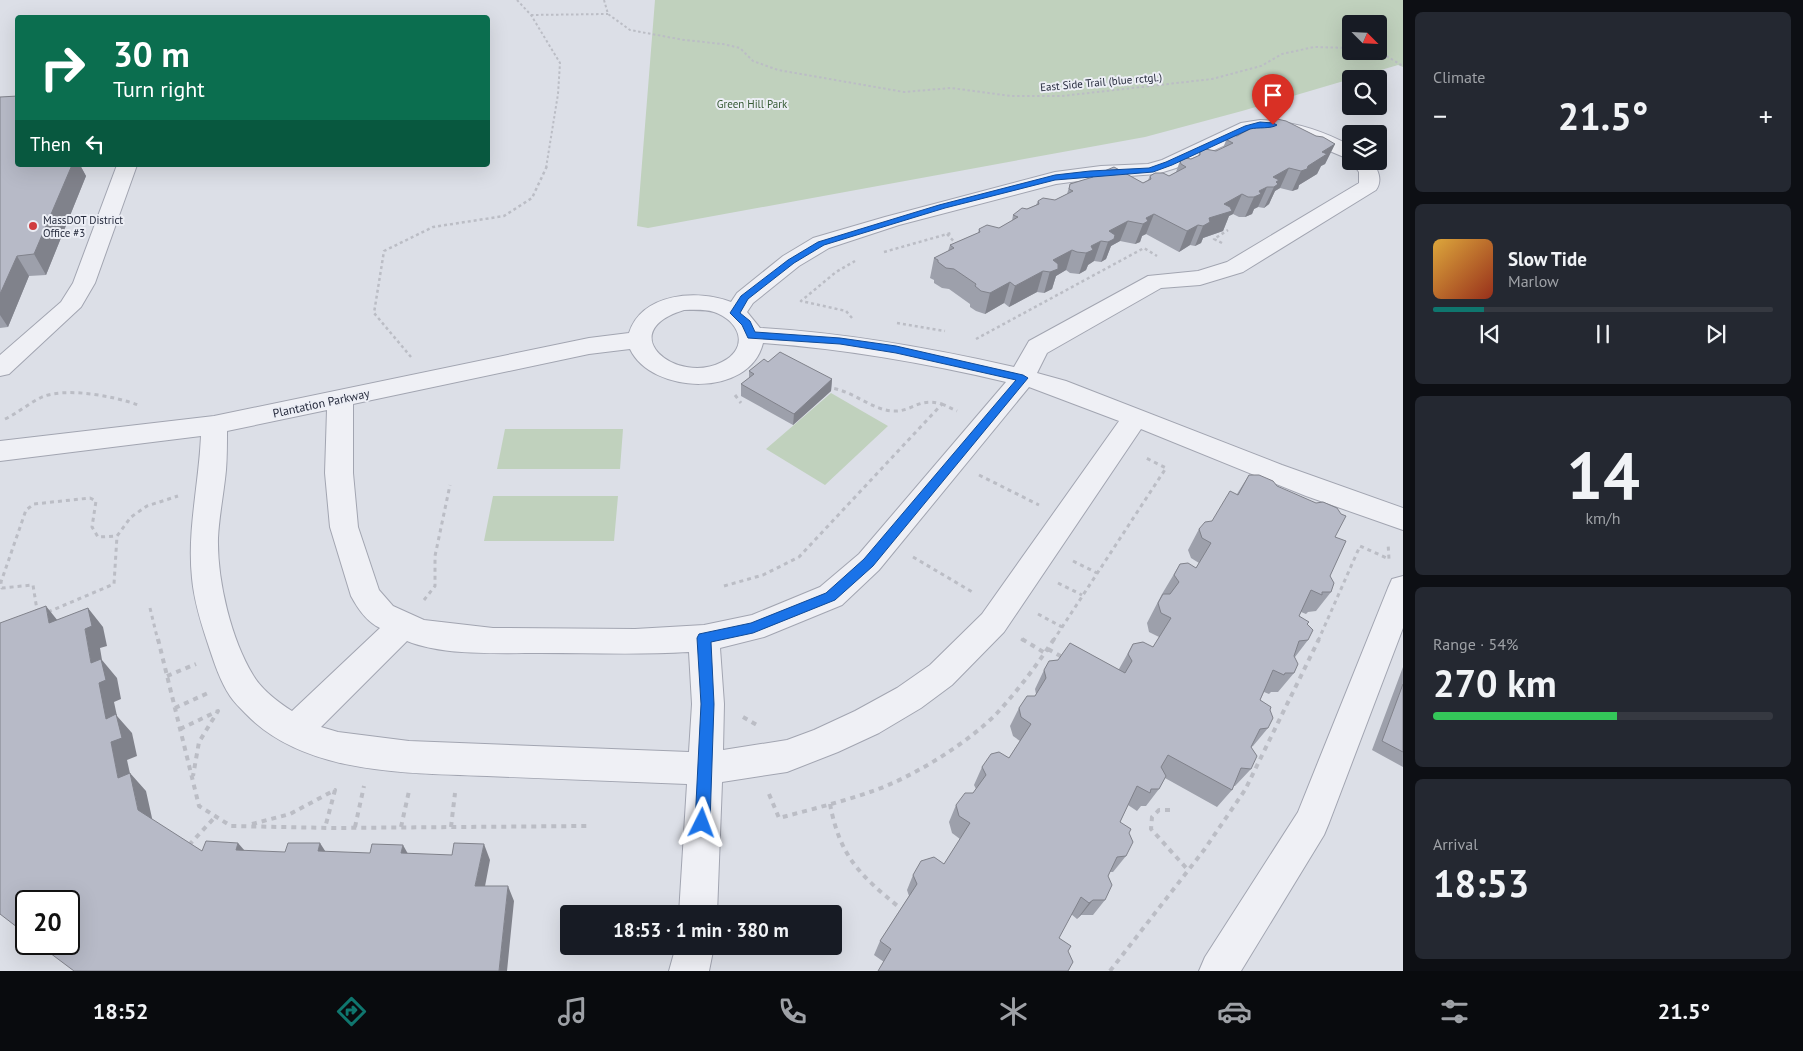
<!DOCTYPE html>
<meta charset="utf-8">
<style>
body{margin:0;font-family:"PT Sans",sans-serif;background:#242831;color:#f1f3f6;height:100vh;display:flex;flex-direction:column;font-size:19px;white-space:nowrap}
*{box-sizing:border-box;margin:0}
p{font-size:16px;color:#9ea1a6}
.icon{flex:none;width:28px;height:28px;fill:none;stroke:currentColor;stroke-width:2;stroke-linecap:round;stroke-linejoin:round}
.map{position:relative;flex:1;overflow:hidden}
.drawer{display:flex;flex-direction:column;gap:12px;padding:12px;background:#0d0f14;width:400px}
.drawer>*{flex:none}
.hud{position:absolute;left:15px;top:15px;width:475px;height:152px;border-radius:5px;box-shadow:0 5px 20px #0002;background:#0b6e4f;color:#fff;overflow:hidden}
.needle{width:32px;rotate:114deg}
.fabs{position:absolute;left:1342px;top:15px;display:grid;gap:10px}
.fabs a{display:grid;place-items:center;width:45px;height:45px;border-radius:5px;background:#171b24;box-shadow:0 5px 20px #0002;font-size:25px}
.speed{position:absolute;left:15px;top:890px;display:flex;gap:10px;font-size:25px;font-weight:700;text-align:center}
.speed>*{display:grid;place-content:center;width:65px;height:65px;border-radius:50%;background:#171b24;box-shadow:0 5px 20px #0002;line-height:1}
.speed .limit{border:2px solid #111;border-radius:8px;background:#fff;color:#111}
.pin{position:absolute;display:grid;place-items:center;width:42px;height:42px;color:#fff;margin:-51px -21px;border-radius:50% 50% 50% 0;rotate:-45deg;box-shadow:0 0 5px #0007}
.pin .icon{rotate:45deg}
.me{position:absolute;width:55px;margin:-28px;rotate:3deg;stroke-linejoin:round;filter:drop-shadow(0 0 4px #0008)}
.turn{display:flex;align-items:center;gap:18px;height:105px;padding:0 15px;font-size:22px}
.turn .icon{width:65px;height:65px;stroke-width:2.5}
.turn b{display:block;font-size:35px;line-height:42px}
.then{display:flex;align-items:center;height:48px;padding:0 15px;background:#0003;gap:10px;font-size:19px}
.big{font-size:38px;font-weight:700;line-height:1.1}
.drawer .card{flex:1;display:flex;flex-direction:column;justify-content:center;gap:8px;min-width:0;padding:0 18px;border-radius:8px;background:#242831}
.drawer .dial{align-items:center;gap:0}
.dial b{font-size:65px;line-height:1}
.song{display:flex;align-items:center;gap:15px}
.cover{width:60px;height:60px;border-radius:8px;background:linear-gradient(135deg,hsl(40 70% 55%),hsl(10 70% 35%))}
.played{height:5px;border-radius:2px;background:linear-gradient(90deg,#0f766e 15%,#363941 15%)}
.keys{display:flex;justify-content:space-around;direction:ltr}
.heat{display:flex;justify-content:space-between;align-items:center;font-size:28px;direction:ltr}
.charge{height:8px;border-radius:4px;background:linear-gradient(90deg,#34c759 54%,#363941 0)}
.trip{position:absolute;left:560px;top:905px;width:282px;height:50px;border-radius:5px;background:#171b24;box-shadow:0 5px 20px #0002;font-weight:700;line-height:50px;text-align:center}
.menu{display:flex;height:80px;justify-content:space-around;align-items:center;background:#090b0e;color:#9ea1a6}
.menu .icon{width:35px;height:35px}
.menu .selected{color:#0f766e}
.menu b{font-size:22px;color:#f1f3f6}
main{display:flex;flex:1;min-height:0}
.map>svg:first-child{display:block}
</style>
<main>
<div class="map">
<svg width="1403" height="971" viewBox="0 0 1403 971">
<rect width="100%" height="100%" fill="#dcdfe7"/>
<path fill="#c0d1bd" fill-rule="evenodd" d="M655 0H1403V67L1398 65 1242 111 1145 137 648 228 637 226ZM1351 24H1379V51H1351Z
M831 393 888 426 825 485 766 449Z
M505 429H623L620 469H497Z
M493 496H618L614 541H484Z"/>
<g fill="none" stroke-linecap="round" stroke-linejoin="round">
<defs>
<path id="minor" d="M1260 120C1293 121 1323 131 1351 146V160L1294 136 1274 131 1253 132 1176 168 1157 174 1101 178 1056 184 899 225 829 248 799 266 753 303 747 312 760 328C846 333 930 348 1014 367L1029 341 1148 276 1198 271 1227 262 1359 183V172L1351 161H1372C1378 170 1383 180 1376 190L1243 272 1200 285 1161 288 1047 353 1037 373 1066 381 1282 465 1403 508V530L1306 496 1141 429 1004 632 952 685 921 708 879 733 838 752 787 772 722 782 717 914H679L687 784C620 781 554 779 487 776 408 773 304 775 245 713 240 708 234 702 230 696 220 681 214 662 208 644 201 623 194 601 192 578 187 530 199 484 201 436L0 461V441L214 416 589 338 629 333C642 293 697 289 731 302L737 293 783 256 813 238 885 217 1055 172 1101 166 1148 164 1162 160 1241 123ZM684 310C693 310 705 309 714 312 740 321 750 348 722 362 676 386 612 332 684 310ZM763 343C846 349 926 363 1006 382L859 554 820 587 752 615 704 625 635 629 493 628 424 620 393 606 379 590 358 527 353 473V404L589 354 630 349C652 395 750 398 763 343ZM1029 387 1119 421 982 614 930 665 897 688 855 711 814 730 787 740 723 750 724 704 720 648 764 637 842 605 879 570ZM327 410 325 473 330 527 351 596C358 609 367 622 380 628L292 711C278 702 261 689 253 675 231 639 217 580 218 538 219 516 224 492 226 470 227 457 227 444 227 431ZM407 641C443 656 501 653 540 653 590 653 639 655 689 652L692 704 689 752 409 741 338 732 321 727Z
M117 165H137L95 283 81 307 9 374 0 376V355L61 302 73 283Z
M1403 576V628L1329 823 1324 835 1241 971H1199L1205 957 1298 812 1388 588 1392 579Z
M676 946H714L709 971H669Z"/>
</defs>
<use href="#minor" stroke="#a2a5b1" stroke-width="2"/>
<path stroke="#bbbdc5" stroke-width="2" stroke-dasharray="2.5 2.5" stroke-linecap="butt" d="M517 0 531 15 560 63 558 94 546 168
M604 0 608 14 630 30 684 40 723 44 740 48 753 61 778 70 904 92 951 88 1011 96H1062L1212 79 1261 66 1282 54 1314 47 1351 48
M531 15 608 14
M1378 51 1403 66"/>
<path stroke="#bbbdc5" stroke-width="2.5" stroke-dasharray="3 3" stroke-linecap="butt" d="M947 234 957 245
M1222 243 1214 239 1228 230
M884 252 951 233
M852 318 846 311 801 301 836 272 855 261
M897 323 945 331
M976 339 1144 248 1157 256
M411 357 374 313 384 251 433 227 504 216 532 198 547 166"/>
<path stroke="#bbbdc5" stroke-width="3" stroke-dasharray="4 4" stroke-linecap="butt" d="M735 395 741 403
M942 404 957 411
M5 419C18 413 29 403 42 397 66 387 114 396 138 405
M979 475 1039 505
M913 557 974 593
M1073 561 1097 573
M1058 583 1082 595
M724 586 763 575 799 557 942 404C918 397 913 412 893 411 872 410 853 391 831 388
M424 600 435 586V556L450 485
M150 608 158 641
M40 611 37 610 33 585 2 588 1 582 26 510 34 504 90 498 96 501 92 527 98 537 117 536
M48 612 114 584 117 536 131 517 147 506 178 496
M1038 614 1062 627
M1021 639 1024 641
M1053 641 1166 468 1144 457
M1318 641 1360 546 1389 559 1388 543"/>
<path stroke="#bbbdc5" stroke-width="4" stroke-dasharray="5 5" stroke-linecap="butt" d="M158 639 199 806 231 826 332 828 587 826
M1022 639 1045 653
M1048 649 1064 658
M167 676 196 664
M175 708 208 693
M743 717 757 725
M180 729 218 711 199 742 193 776
M769 794 779 818C809 810 841 802 870 792 910 779 970 742 998 712 1019 689 1037 665 1054 639
M830 804C840 857 860 875 900 908
M1170 810H1159L1152 817 1151 829 1188 870
M252 824 290 814 335 790 325 828
M355 827 364 786
M401 827 409 791
M451 827 455 793
M189 845 216 816
M1110 971 1204 850 1245 790 1319 639"/>
<use href="#minor" fill="#eff0f5" fill-rule="evenodd"/>
</g>
<path fill="#9da0ab" d="M0 97 18 165H80L86 176 46 275 29 276 8 327 0 328Z
M1263 126 1316 136 1335 144 1325 164 1321 166 1317 174 1299 185 1298 189 1292 191 1280 188 1275 191 1269 204 1264 208 1258 207 1254 209 1252 214 1245 217H1239L1233 214 1229 216 1223 231 1203 238 1201 243 1195 246 1190 245 1179 252 1146 234 1142 236 1140 242 1135 244 1120 241 1111 246 1106 259 1101 262 1094 261 1088 265 1086 270 1079 274 1070 273 1066 270 1056 276 1052 289 1044 293 1037 292 1009 307 1004 303 985 314 976 311 970 307V304L949 289 942 288 934 283V280L930 278 934 258 948 251 950 245 978 233 979 229 999 228 1012 221 1013 215 1036 205 1038 201 1055 200 1067 194 1070 184 1091 178 1092 174 1143 183 1148 180 1150 176H1169L1176 172 1180 161 1191 159 1198 156 1200 151H1216L1223 148 1227 138 1237 136Z
M768 362 832 379 831 391 793 425 741 396V384L749 378V371Z
M1249 475 1277 486 1335 537 1330 576 1331 592 1316 611 1308 612 1306 614 1301 612 1299 616 1307 624 1308 640 1295 657 1294 673 1278 692H1271L1269 694 1264 692 1260 700 1270 710 1268 728 1253 746 1251 747V769L1235 786H1233L1232 790 1217 807 1165 778 1159 789 1146 806H1141L1137 811 1128 805 1120 822 1129 833 1126 856 1113 872H1110L1108 876 1105 900 1093 915H1081L1077 919 1071 914 884 962 874 955 880 941 909 896 907 890 913 875 944 864 960 839 952 833 949 822 956 805 973 793 976 789 974 785 982 767 1009 758 1020 741 1013 736 1010 726 1019 708 1035 696 1036 694 1035 689 1044 670 1119 669 1133 644 1153 647 1159 637 1149 632 1147 623 1162 594 1180 564 1196 568 1199 563 1191 558 1188 550 1199 529 1212 521 1237 494Z
M1403 667V767L1372 750Z"/>
<path fill="#80828b" d="M1335 144 1325 164 1321 166 1317 174 1299 185 1298 189 1292 191 1301 171 1322 152Z
M72 165H80L86 176 46 275 34 254Z
M1289 168 1280 188 1275 191 1269 204 1264 208 1274 187 1273 177Z
M1267 187 1258 207 1254 209 1252 214 1245 217 1254 197 1259 191Z
M1242 194 1233 214 1229 216 1223 231 1203 238 1201 243 1195 246 1203 226 1209 218 1224 204Z
M1154 214 1146 234 1142 236 1140 242 1135 244 1143 224 1146 218Z
M1128 221 1120 241 1111 246 1106 259 1101 262 1108 242 1109 231Z
M1198 225 1190 245 1179 252 1187 231Z
M1101 241 1094 261 1088 265 1086 270 1079 274 1086 253 1091 246Z
M1072 250 1066 270 1056 276 1052 289 1044 293 1053 260Z
M17 256 29 276 8 327 0 315V294Z
M1043 271 1037 292 1009 307 1015 286Z
M1010 282 1004 303 985 314 990 293Z
M832 379 831 391 793 425 794 414Z
M46 606 62 626 49 623Z
M88 608 103 627 107 646 100 648 102 660 117 678 121 699 114 702 117 716 132 733 137 756 127 760 135 796 118 778 106 719 91 663 85 629Z
M130 773 146 791 154 827 138 810Z
M238 843 252 859 236 850Z
M320 843 331 860 318 851Z
M484 844 490 860 482 902 475 886Z
M403 845 412 861 401 853Z
M508 886 514 901 507 971H499Z
M1093 900 1081 915 1077 919 1089 903Z"/>
<path fill="#b7bac7" stroke="#80828b" d="M18 96V165H72L34 254 17 256 0 294V97Z
M1277 119 1286 121 1316 136 1323 137 1335 144 1322 152 1327 154 1308 166 1307 169 1301 171 1289 168 1273 177 1279 180 1276 182 1278 184 1274 187H1267L1259 191 1261 194 1254 197H1248L1242 194 1224 204 1230 207 1232 211 1209 218 1210 222 1203 226 1198 225 1187 231 1154 214 1146 218 1148 221 1143 224 1128 221 1109 231 1115 235 1114 239 1108 242 1101 241 1091 246 1093 250 1086 253 1077 252 1072 250 1053 260 1058 264V269L1050 272 1043 271 1015 286 1010 282 990 293 981 291 975 286 976 284 954 269 946 268 938 262V260L934 258 954 248 950 245 980 232 979 229 987 225 999 228 1018 217 1013 215 1022 208 1027 209 1039 204 1038 201 1043 198 1055 200 1073 191 1069 189 1070 184 1093 177 1092 174 1098 172H1102L1114 167 1143 183 1151 179 1150 176 1155 173H1163L1169 176 1186 167 1181 164 1180 161 1185 158 1191 159 1200 155V151L1205 149 1216 151 1233 143 1227 140V138L1233 135 1237 136 1259 124 1263 126Z
M780 352 832 379 794 414 741 384 754 374 749 371 764 359 768 362Z
M1249 475H1259L1273 481 1277 486 1316 503 1323 502 1337 508 1341 514 1346 516 1335 537 1346 541 1330 576 1334 583 1331 592H1322V595L1311 590 1299 616 1309 622 1307 624 1313 630 1308 640 1299 641 1294 656 1298 664 1294 673H1285L1284 675 1273 670 1260 700 1271 707 1270 710 1273 718 1268 728 1260 729 1251 747 1257 756 1251 769 1241 768 1232 790 1168 755 1161 767 1166 776 1159 789H1151L1150 793 1137 786 1120 822 1131 829 1129 833 1133 842 1126 856 1117 857 1108 876 1112 885 1105 900H1093L1089 903 1081 897 1059 938 1071 946 1068 951 1073 962 1068 971H878L891 949 880 941 917 884 913 875 921 861 934 857 944 864 970 823 959 816 956 805 965 793H973L986 775 982 767 991 754 999 752 1009 758 1031 724 1021 717 1019 708 1027 696H1035L1046 678 1044 670 1049 661 1058 660 1070 643 1125 673 1132 661 1128 654 1133 644 1143 642 1153 647 1171 618 1161 613 1158 603 1163 594H1170L1179 582 1174 575 1180 564 1188 563 1196 568 1211 543 1202 538 1199 529 1205 522 1212 521 1230 491 1238 495Z
M46 606 49 623 88 608 92 626 85 629 91 663 101 659 106 680 99 683 106 719 116 714 122 738 111 742 118 778 130 773 138 810 202 851 206 841 238 843 236 850 285 852 288 843H320L318 851 370 853 372 844 403 845 401 853 452 855 454 843 484 844 475 886H508L499 971H74L38 944H69V901H26V934L0 914V623Z
M1403 684V752L1382 741Z"/>
<path fill="#1a73e8" stroke="#114b97" d="M1260 122 1273 123 1277 125C1271 129 1258 127 1250 129L1172 165 1153 172 1055 180 945 208 824 245 794 263 748 299 740 313 750 321 755 332 840 338 896 346 1023 375 1028 378 873 566 835 600 753 633 711 642 714 704 710 823 707 828 702 830 697 828 695 823 701 704 697 638 699 634 751 623 826 593 864 559 1016 380 896 353 840 344 748 338 742 325 730 313 741 296 788 260 818 242 939 205 1055 175 1090 171 1149 168 1166 162 1245 126Z"/>
<circle fill="#d03d40" stroke="#eceef5" stroke-width="2" cx="33" cy="226" r="5"/>
<g text-anchor="middle" dominant-baseline="central" stroke-width="4" stroke-linejoin="round" paint-order="stroke">
<g font-size="11" fill="#262b3d" stroke="#eceef5">
<text transform="translate(1101 82) rotate(-5)">East Side Trail (blue rctgl.)</text>
</g>
<g font-size="11" fill="#355933" stroke="#eceef5">
<text x="752" y="104">Green Hill Park</text>
</g>
<g font-size="11" fill="#262b3d" stroke="#eceef5" text-anchor="start">
<text x="43" y="220">MassDOT District<tspan x="43" dy="13">Office #3</tspan></text>
</g>
<g font-size="12" fill="#262b3d" stroke="#eceef5">
<text transform="translate(321 403) rotate(-12)">Plantation Parkway</text>
</g>
</g>
</svg>
<div class="fabs">
<a><svg class="needle" viewBox="-14 -14 28 28"><path d="M0-13l5 13h-10z" fill="#e53935"/><path d="M0 13l5-13h-10z" fill="#9ea1a6"/></svg></a>
<a><svg class="icon" aria-label="search" viewBox="0 0 24 24"><circle cx="10" cy="10" r="6"/><path d="M15 15l6 6"/></svg></a>
<a><svg class="icon" aria-label="layers" viewBox="0 0 24 24"><path d="M12 4l9 5-9 5-9-5zM3 14l9 5 9-5"/></svg></a>
</div>
<div class="speed"><div class="limit">20</div></div>
<div class="pin" style="left:1273px;top:125px;background:#d93025"><svg class="icon" aria-label="arrive" viewBox="0 0 24 24"><path d="M6 21V4h12l-3 4 3 4H6"/></svg></div>
<svg class="me" style="left:702px;top:823px" viewBox="-20 -20 40 40"><path d="M0-17L14 15 0 8-14 15z" fill="#1a73e8" stroke="#fff" stroke-width="4"/></svg>
<div class="trip">18:53 · 1 min · 380 m</div>
<div class="hud">
<div class="turn"><svg class="icon" aria-label="right" viewBox="0 0 24 24"><path d="M7 20v-9h11M14 6l5 5-5 5"/></svg><div><b>30 m</b>Turn right</div></div>
<div class="then">Then<svg class="icon" aria-label="left" viewBox="0 0 24 24"><path d="M17 20v-9H6M10 6l-5 5 5 5"/></svg></div>
</div>
</div>
<section class="drawer">
<div class="card"><p>Climate</p>
<div class="heat"><a>−</a><b class="big">21.5°</b><a>+</a></div>
</div>
<div class="card">
<div class="song"><i class="cover"></i><div><b>Slow Tide</b><p>Marlow</p></div></div>
<div class="played"></div>
<div class="keys"><svg class="icon" aria-label="previous" viewBox="0 0 24 24"><path d="M18 5L8 12l10 7zM5 5v14"/></svg><svg class="icon" aria-label="pause" viewBox="0 0 24 24"><path d="M8 5v14M16 5v14"/></svg><svg class="icon" aria-label="next" viewBox="0 0 24 24"><path d="M6 5l10 7-10 7zM19 5v14"/></svg></div>
</div>
<div class="card dial"><b>14</b><p>km/h</p></div>
<div class="card"><p>Range · 54%</p><b class="big">270 km</b><div class="charge"></div></div>
<div class="card"><p>Arrival</p><b class="big">18:53</b></div>
</section>
</main>
<nav class="menu">
<b>18:52</b>
<svg class="icon selected" aria-label="directions" viewBox="0 0 24 24"><path d="M12 3l9 9-9 9-9-9zM9 14v-3h6M13 9l2 2-2 2"/></svg>
<svg class="icon" aria-label="music" viewBox="0 0 24 24"><path d="M9 18V5l10-2v13"/><circle cx="6" cy="18" r="3"/><circle cx="16" cy="16" r="3"/></svg>
<svg class="icon" aria-label="phone" viewBox="0 0 24 24"><path d="M5 4h4l2 5-3 2q2 4 5 5l2-3 5 2v4C11 20 4 13 5 4z"/></svg>
<svg class="icon" aria-label="climate" viewBox="0 0 24 24"><path d="M12 3v18M4 7l16 10M4 17L20 7"/></svg>
<svg class="icon" aria-label="car" viewBox="0 0 24 24"><path d="M5 17H2v-5l4-1 3-4h7l3 4 3 1v5h-3M9 17h6M6 11h13"/><circle cx="7" cy="17" r="2"/><circle cx="17" cy="17" r="2"/></svg>
<svg class="icon" aria-label="filters" viewBox="0 0 24 24"><path d="M4 7h16M4 17h16"/><circle cx="9" cy="7" r="2"/><circle cx="15" cy="17" r="2"/></svg>
<b>21.5°</b>
</nav>
